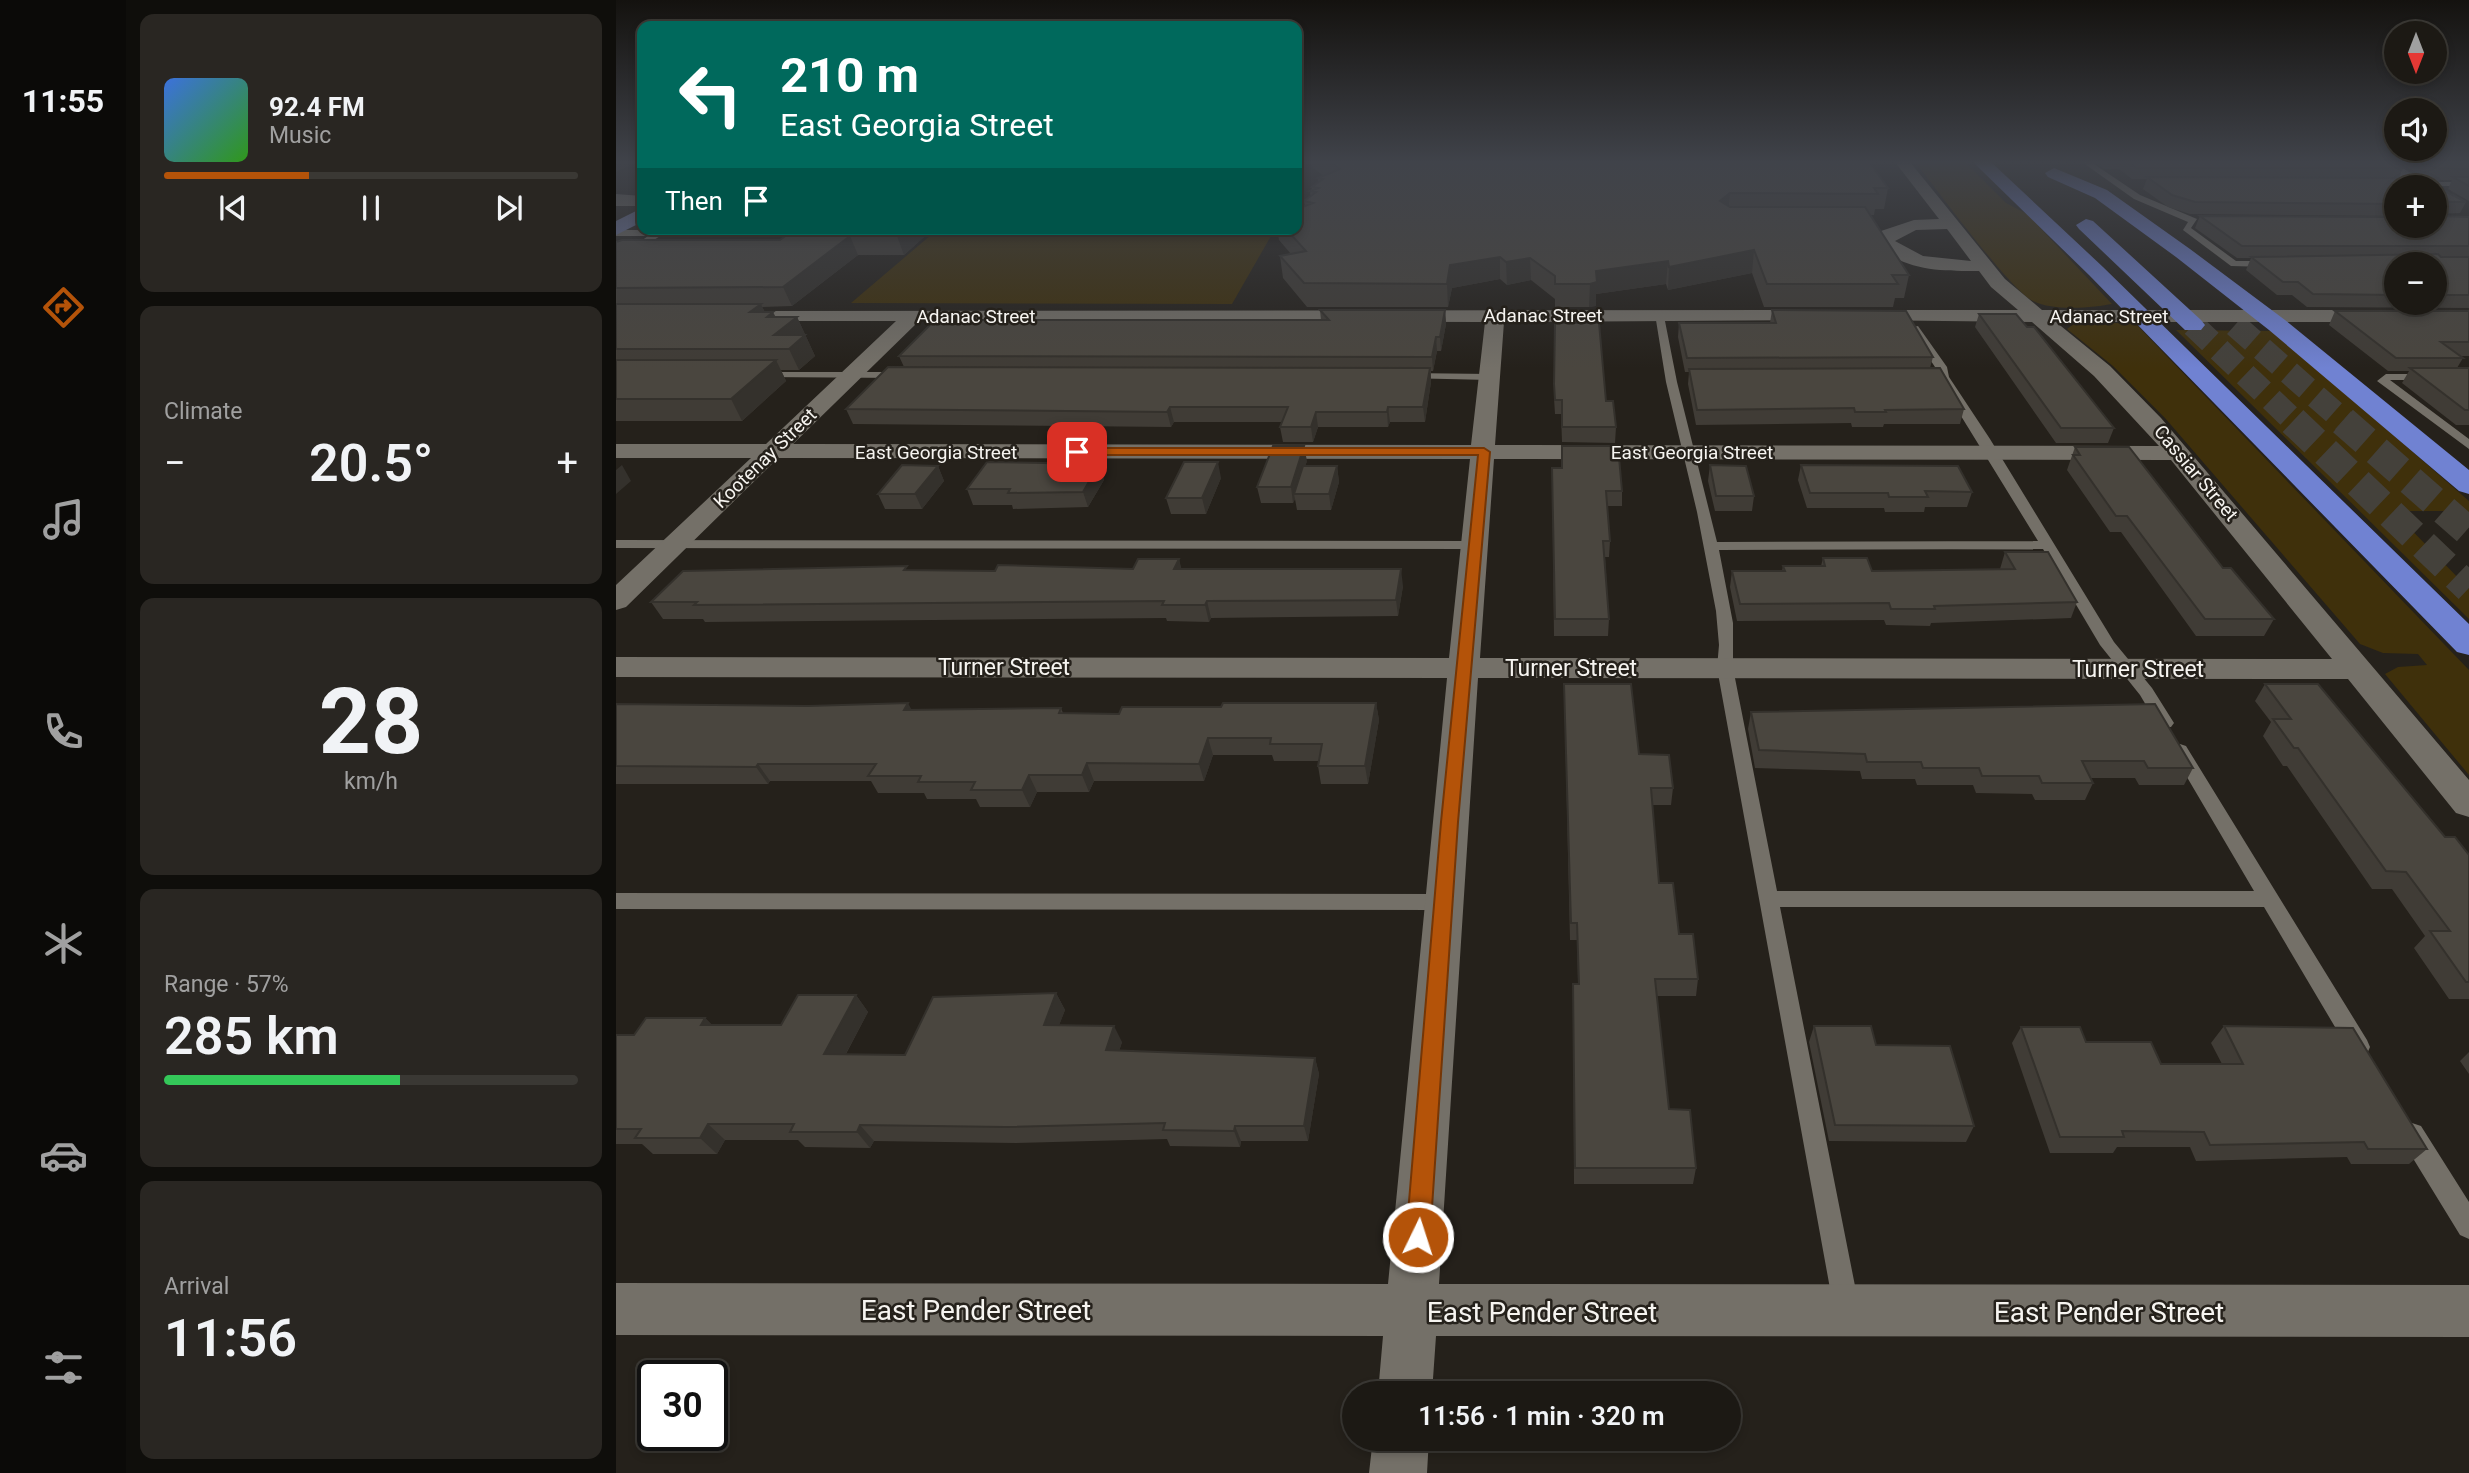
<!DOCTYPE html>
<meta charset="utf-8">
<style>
body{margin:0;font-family:Roboto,sans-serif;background:#292622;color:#f1f3f6;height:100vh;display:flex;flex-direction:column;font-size:26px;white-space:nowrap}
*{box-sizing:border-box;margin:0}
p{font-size:23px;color:#a0a0a0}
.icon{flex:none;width:38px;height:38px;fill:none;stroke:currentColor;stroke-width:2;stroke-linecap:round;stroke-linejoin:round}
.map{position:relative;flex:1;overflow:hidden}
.drawer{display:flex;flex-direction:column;gap:14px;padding:14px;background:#0f0e0b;width:490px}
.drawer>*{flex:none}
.banner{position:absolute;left:21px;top:21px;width:665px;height:214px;border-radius:14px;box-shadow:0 4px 10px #0003,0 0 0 2px #3a3834;background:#00695c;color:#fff;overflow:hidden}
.needle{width:46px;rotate:180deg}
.fabs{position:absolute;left:1768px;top:21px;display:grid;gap:14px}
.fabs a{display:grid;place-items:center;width:63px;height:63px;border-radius:50%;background:#1c1914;box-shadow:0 4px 10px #0003,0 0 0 2px #3a3834;font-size:35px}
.speed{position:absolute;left:21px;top:1360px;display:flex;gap:14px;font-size:35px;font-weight:700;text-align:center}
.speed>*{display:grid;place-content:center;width:91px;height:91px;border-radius:50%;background:#1c1914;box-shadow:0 4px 10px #0003,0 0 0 2px #3a3834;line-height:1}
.speed .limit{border:4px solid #111;border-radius:10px;background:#fff;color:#111}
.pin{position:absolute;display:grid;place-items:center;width:60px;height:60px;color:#fff;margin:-30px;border-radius:14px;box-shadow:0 4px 10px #0006}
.me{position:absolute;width:77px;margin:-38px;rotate:4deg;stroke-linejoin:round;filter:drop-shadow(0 0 5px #0008)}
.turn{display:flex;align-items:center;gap:24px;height:147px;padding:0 28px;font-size:32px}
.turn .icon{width:91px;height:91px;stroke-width:2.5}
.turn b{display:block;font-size:49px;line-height:60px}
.then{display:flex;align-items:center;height:66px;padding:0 28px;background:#0003;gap:14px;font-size:26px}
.big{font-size:52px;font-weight:600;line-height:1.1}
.drawer .card{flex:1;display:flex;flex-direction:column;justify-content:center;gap:10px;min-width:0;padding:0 24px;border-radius:14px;background:#292622}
.drawer .dial{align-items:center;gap:0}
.dial b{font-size:91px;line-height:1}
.song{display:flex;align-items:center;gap:21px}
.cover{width:84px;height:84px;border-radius:10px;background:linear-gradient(135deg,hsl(220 70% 55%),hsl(110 70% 35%))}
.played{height:7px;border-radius:4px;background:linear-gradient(90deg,#b45309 35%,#3a3834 35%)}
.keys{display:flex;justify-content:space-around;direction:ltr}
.heat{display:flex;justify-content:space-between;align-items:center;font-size:38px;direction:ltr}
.charge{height:10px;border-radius:5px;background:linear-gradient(90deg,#34c759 57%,#3a3834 0)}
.trip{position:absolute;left:726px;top:1381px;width:399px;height:70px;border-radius:35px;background:#1c1914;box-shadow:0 4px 10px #0003,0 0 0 2px #3a3834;font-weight:600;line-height:70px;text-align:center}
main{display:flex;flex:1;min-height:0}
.menu{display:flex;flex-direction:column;width:126px;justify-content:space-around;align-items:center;background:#0b0a08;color:#a0a0a0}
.menu .icon{width:49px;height:49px}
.menu .selected{color:#b45309}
.menu b{font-size:32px;color:#f1f3f6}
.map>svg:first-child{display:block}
</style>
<main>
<nav class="menu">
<b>11:55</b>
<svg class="icon selected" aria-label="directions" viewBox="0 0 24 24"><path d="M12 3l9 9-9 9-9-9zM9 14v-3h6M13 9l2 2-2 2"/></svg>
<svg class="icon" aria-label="music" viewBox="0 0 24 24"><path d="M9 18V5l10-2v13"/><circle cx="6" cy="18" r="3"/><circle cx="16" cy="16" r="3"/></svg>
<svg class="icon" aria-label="phone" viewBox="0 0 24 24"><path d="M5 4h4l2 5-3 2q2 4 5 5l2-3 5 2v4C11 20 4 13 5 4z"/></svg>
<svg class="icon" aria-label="climate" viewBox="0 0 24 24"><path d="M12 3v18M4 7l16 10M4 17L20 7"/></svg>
<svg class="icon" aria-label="car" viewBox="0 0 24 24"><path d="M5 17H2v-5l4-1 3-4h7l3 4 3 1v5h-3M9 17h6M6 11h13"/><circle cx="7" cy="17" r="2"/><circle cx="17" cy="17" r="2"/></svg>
<svg class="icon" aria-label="filters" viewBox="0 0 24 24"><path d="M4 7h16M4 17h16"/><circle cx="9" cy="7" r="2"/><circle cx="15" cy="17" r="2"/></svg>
</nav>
<section class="drawer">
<div class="card">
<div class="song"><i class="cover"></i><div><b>92.4 FM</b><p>Music</p></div></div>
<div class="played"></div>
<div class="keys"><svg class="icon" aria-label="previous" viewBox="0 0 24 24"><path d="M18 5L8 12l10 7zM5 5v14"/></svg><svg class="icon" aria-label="pause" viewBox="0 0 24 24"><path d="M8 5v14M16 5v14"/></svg><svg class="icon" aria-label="next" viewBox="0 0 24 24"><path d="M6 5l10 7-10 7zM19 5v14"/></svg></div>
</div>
<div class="card"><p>Climate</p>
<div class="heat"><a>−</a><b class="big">20.5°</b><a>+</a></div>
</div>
<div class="card dial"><b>28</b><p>km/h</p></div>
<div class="card"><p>Range · 57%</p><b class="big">285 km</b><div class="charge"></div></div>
<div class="card"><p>Arrival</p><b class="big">11:56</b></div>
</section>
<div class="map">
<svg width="1853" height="1473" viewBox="0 0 1853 1473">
<rect width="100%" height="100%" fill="#25211b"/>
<path fill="#3f300b" d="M1299 162H1349L1390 203 1411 214 1496 304C1480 307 1439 312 1417 301 1395 291 1319 187 1299 162Z
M322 229H659L616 304 235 303Z
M1459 323H1519L1853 670V775L1769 674 1782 667 1811 665 1802 654 1767 653 1744 644 1549 418 1497 366 1451 329Z
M1560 330 1658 331 1853 501V526L1837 511H1777L1853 589V619Z"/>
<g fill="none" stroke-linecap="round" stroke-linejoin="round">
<path stroke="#44413b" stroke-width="24" stroke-dasharray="24 12" stroke-linecap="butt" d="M1577 325 1679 422
M1619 325 1729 422"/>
<path stroke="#44413b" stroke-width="30" stroke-dasharray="30 15" stroke-linecap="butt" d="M1677 421 1853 588
M1727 421 1853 532"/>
<path fill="#747068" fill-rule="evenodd" d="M1466 162H1475L1524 195 1581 219 1575 228 1620 261H1654L1659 264 1654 267 1615 266 1567 230 1572 222 1518 199Z
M1798 182H1853V186H1795Z
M0 230H153L157 233 153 236H44L13 257 10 256V252L32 236H0Z
M1039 314 1048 316 1061 382 1101 542 1422 541 1321 377 1319 367 1293 328 1302 326 1331 367 1333 377 1374 439 1498 642 1536 688 1558 723 1555 727H1543L1524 695 1484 645 1427 549 1103 550 1117 623V668L1161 891H1638L1555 750 1564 744 1570 746 1751 1040 1754 1047 1751 1054 1743 1057 1735 1054 1648 907H1164L1243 1306 1239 1316 1229 1320 1219 1316 1101 668 1103 645 1100 611 1081 512 1050 382Z
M143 372H287L293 375 287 378 139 377V373Z
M791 373 874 374 880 377 874 380 787 378 785 376Z
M1853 374V380H1774L1853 439V449L1761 381 1770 374Z
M0 540 857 541 864 545 857 549 0 548Z
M0 893 827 894 834 896 837 902 834 908 827 910 0 909Z
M1796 1123 1805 1126 1853 1202V1239L1844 1235 1787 1142 1784 1134 1787 1126Z"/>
<path fill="#747068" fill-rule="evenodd" d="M1279 162H1294L1389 279 1426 310H1853V322H1440L1494 366 1545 418 1853 780V817L1840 813 1732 679 862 678 823 1284 1853 1285V1337L820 1336 816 1393H762L767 1336 0 1335V1283L772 1284 831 678 0 677V657L833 658 854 459 162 458 10 607 0 610V585L135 458H0V444H150L280 321H114L104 315 107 311 1202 310 1212 316 1209 320 888 322 879 445 1543 446 1478 376 1416 322 1241 320 1238 316 1248 310H1402L1375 287 1363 271C1329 271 1284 272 1261 242L1265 231 1298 220 1323 219ZM1331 229 1355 261 1307 256 1279 241 1300 230ZM303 321 869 322 855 445 177 444ZM878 459 1555 460 1716 659 864 658Z
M1758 162H1776L1819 187H1800Z
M757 1438H813L811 1473H753Z"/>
<path fill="#747068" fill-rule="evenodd" d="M0 194 26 196V206H0Z"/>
<path fill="#727ba8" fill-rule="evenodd" d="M26 208V222L0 235V221Z"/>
<path fill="#7082d2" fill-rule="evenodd" d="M1357 162H1375L1487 267 1853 624V655L1841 652 1473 275Z
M1438 168 1491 190 1574 249 1669 320 1853 470V494L1843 491 1653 330 1560 257 1479 198 1432 177 1429 173Z
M1470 219 1477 221 1585 320 1589 325 1585 330H1569L1463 229 1460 225Z"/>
</g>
<path fill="#403c36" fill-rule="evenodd" d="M696 162H1253L1272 188 1268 209H1259L1258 215H1254L1293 275 1288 298H1279L1277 307H1148L1136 273 1052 290 1050 284 980 294V306L973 307H939V299L915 280 891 285 884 279 836 288 832 307H691L667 278 664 256 675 254 663 240 661 229H681L689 206 688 201 694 196V191L696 190V187L702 182V178L708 176 697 168Z
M1477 162H1777L1787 168 1783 178H1812L1781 162H1853V201L1832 189 1836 180H1821L1823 188 1850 202 1844 213 1821 214V216L1853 217V308L1691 307 1676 295H1661L1630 270 1635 258H1621L1579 228 1584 216 1818 226 1780 187V216L1574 214 1552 207 1527 189 1531 179H1516L1503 169H1489ZM1780 264H1818V303H1780Z
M179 229H317L288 255H242L176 306 146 307 149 312 160 317H181L199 356 183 370H165L170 381 126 421H0V242L164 240Z
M704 310H829L830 324 825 351H821L817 371H815V382L809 422H774L772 427H702L697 442H667L664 427 666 422H558L555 427 237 424 230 409 288 367 283 356 705 320Z
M1156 310 1317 357 1314 368 1348 409 1344 424H1268L1267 427H1236L1235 423 1080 425 1072 384 1073 372H1069L1062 337 1063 323H1154Z
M1719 311H1853V356H1845L1847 358 1841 368H1853V425H1840L1786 383 1793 371H1772L1713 325Z
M1363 314 1498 428 1492 443H1440L1359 327Z
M939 323 990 401 1000 427 999 443 946 442 945 414H939L938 398Z
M1459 447 1607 568 1658 619 1648 636H1580L1505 532H1494L1451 470Z
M691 461 689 466H721L723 482 715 510H681L679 499 677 503H645L641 487Z
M483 464 488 480 472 507 397 509 396 505H357L351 489Z
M1094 465 1138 496 1136 511H1099L1092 481Z
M1185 465 1356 492 1351 507H1309L1308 512H1269L1268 508H1191L1182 480Z
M322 466 328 481 306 509H269L262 494Z
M936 468 1006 491V506H991L994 541 993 557H989L993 619 992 636H938Z
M605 478 590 514H555L550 498Z
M1389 552 1461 602 1455 618 1315 623 1314 626 1270 625 1268 620 1121 621 1114 587 1116 571H1166L1167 566H1205L1207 558 1256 571 1384 569Z
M563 559 565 569 787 586 782 616 595 618 593 622 551 621 550 618 89 622 87 619H47L35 602 293 570 379 571 517 569Z
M948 684 1023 754 1057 788 1055 805H1036L1043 883 1082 979 1080 996H1041L1053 1109 1080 1168 1077 1184H958L957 1001V984H962L961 940H954Z
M1649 684 1829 837 1853 855V999H1833L1798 948 1809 936 1776 889H1756L1671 766H1667L1647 736 1655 722 1639 701Z
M760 703 763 720 752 784H705L702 766 703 761H658L656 755H597L588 781H478L473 792H421L414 807H364L360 799H311L308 793H262L255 781H154L152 784H0V704L296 710 445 708 447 713 503 714 605 707Z
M1539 704 1577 768 1568 785H1523L1519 778H1475L1477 783 1469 800H1419L1416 794 1360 793 1357 785H1301L1299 779H1246L1244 771 1139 768 1132 729 1135 712Z
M440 993 449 1010 443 1025 506 1042 503 1051 699 1058 703 1074 692 1141H625L624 1147 554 1146 551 1139 399 1143 258 1141 254 1148 189 1147 182 1140H109L101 1154H37L26 1144H0V1035H18L89 1018 96 1025H165L240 995 252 1012 230 1054 289 1055Z
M1198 1026 1260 1045 1358 1126 1350 1142 1213 1141 1193 1042Z
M1608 1026 1811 1149 1793 1164H1735L1731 1157 1580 1161 1574 1147H1501L1497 1153H1434L1396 1043 1405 1027 1470 1042 1545 1064H1606L1595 1043Z
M1853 1052V1074L1844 1061Z"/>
<path fill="#34312c" d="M0 162H21L0 172Z
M1114 193 1112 213 1104 201Z
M290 229H317L288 255 281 236Z
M234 236 242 255 176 306 167 287Z
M1138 250 1136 273 1052 290 1053 267Z
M884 257V279L836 288 832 307 831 284 834 265Z
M914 258 915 280 891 285 890 262Z
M1052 261 1050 284 980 294V306L973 307 974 284 980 271Z
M145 304 154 324 134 312Z
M829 310 830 324 825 351 824 337Z
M157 312 166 329 181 317 199 356 183 370 173 349H164L151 317Z
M820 337 821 351 817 371 816 357Z
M160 360 170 381 126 421 115 399Z
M814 368 815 382 809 422 807 407Z
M554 407 558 422 555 427 551 412Z
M772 407 774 422 772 427 771 412Z
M700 412 702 427 697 442 695 427Z
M688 446 691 461 680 494H678L679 499 677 503 675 487Z
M602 462 605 478 590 514 586 498Z
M483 464 488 480 472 507 467 492Z
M6 465 15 481 0 494V470Z
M322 466 328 481 306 509 299 494Z
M721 466 723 482 715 510 713 494Z
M563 559 567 575 558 569Z
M785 569 787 586 782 616 780 600Z
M591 601 595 618 593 622 589 605Z
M292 703 301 720 288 710Z
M760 703 763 720 752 784 749 766Z
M592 738 597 755 588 781 583 764Z
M471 763 478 781 473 792 466 775Z
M142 764 154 781 152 784 140 767Z
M413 775 421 792 414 807 406 790Z
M440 993 449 1010 437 1041 428 1025Z
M240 995 252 1012 221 1070 208 1054Z
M89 1018 105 1034 85 1025Z
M498 1026 506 1042 498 1067 490 1050Z
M699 1058 703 1074 692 1141 688 1126Z
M92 1124 109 1140 101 1154 84 1138Z
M244 1125 258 1141 254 1148 241 1132Z
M619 1126 625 1141 624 1147 618 1131Z"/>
<path fill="#4a463f" stroke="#34312c" stroke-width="2" d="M714 162H1253L1272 188H1258L1262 194 1114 193 1104 201 1114 207H1249L1293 275H1276L1282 284H1151L1138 250 1053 267 1052 261 980 271 981 282 974 284H939V276L914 258 890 262 884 257 834 265 831 284 688 283 664 256 690 251 670 229H681V209L697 203 688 201 700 192 694 191 702 188 696 187 707 179 702 178 724 169Z
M1512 162H1777L1787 168H1520Z
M1807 162H1853V169L1820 168Z
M1531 177 1821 178 1823 188 1850 202H1822L1821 216 1853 217V246H1626L1584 216 1780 217V226H1818V187H1780V204L1579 202 1556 195Z
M1837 177H1853V186Z
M179 229H290L281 236H234L167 287 0 288V242L6 240H164Z
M1822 254 1825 257H1853V295H1818V264H1780V295L1697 294 1682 282H1667L1635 257Z
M0 304H145L134 312H157L151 317H181L158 335H189L173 349H0Z
M704 310H829L824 337H820L816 357 283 356 319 320H713Z
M1156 310 1290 311 1317 357 1071 358 1063 323H1160Z
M1719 311H1853V342H1825L1847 358H1780Z
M1363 314H1400L1411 327H1418L1498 428H1445Z
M939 323H983L990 401H997L1000 427H946V400H939L938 384Z
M0 360H160L115 399H0Z
M272 367 814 368 807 407H772L771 412H700L695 427H664L672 407H554L551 412 230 409Z
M1324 368 1348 409 1269 410 1270 412H1239L1238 408 1081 410 1073 369Z
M1794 368H1853V410H1849Z
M657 446H688L675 487H641Z
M946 446H1002L1006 491H990L994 541H987L993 619H939L936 468H946Z
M1459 447H1513L1607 568H1615L1658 619H1589L1511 516H1500L1457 455H1464Z
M371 462 483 464 467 492 392 493 394 489H351Z
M568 462H602L586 498H550Z
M286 465 322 466 299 494H262Z
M1094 465 1130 466 1138 496H1100Z
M1185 465 1342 466 1356 492 1309 491 1312 497H1273L1272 493H1194Z
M687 466H721L713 494H678Z
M1389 552H1432L1461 602 1318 606 1319 609H1275L1273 603 1124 604 1116 571H1169L1167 566H1209L1207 558H1251L1256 571 1399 569Z
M522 559H563L558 569H785L780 600 591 601 589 605H546L548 601 78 605 81 602H35L67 571 291 566 288 570 379 571 382 565 517 569Z
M948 684H1015L1023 754 1053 755 1057 788H1035L1043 883H1057L1063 934H1077L1082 979H1039L1053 1109 1074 1110 1080 1168H959L957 984H963L961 923H955Z
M1649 684H1702L1829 837H1839L1853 855V982H1850L1814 931H1834L1790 872 1770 871 1682 748H1678L1657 719H1675Z
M292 703 288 710 445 708 443 713 503 714 506 707H605L607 703H760L749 766H702L706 744H654L655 738H592L583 764 471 763 466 775H413L406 790H355L359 782H302L305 776H252L260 764H142L140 767 0 766V704L192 706Z
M1539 704 1577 768H1532L1528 761H1466L1477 783H1426L1423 776H1366L1363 768H1307L1305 762H1251L1249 754 1143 750 1135 712Z
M440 993 428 1025 498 1026 490 1050 699 1058 688 1126H619L618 1131 547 1130 549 1123 389 1127 244 1125 241 1132H174L178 1124H92L84 1138H19L25 1129H0V1035H18L30 1018H89L85 1025H165L182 995H240L208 1054 289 1055 317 997Z
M1198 1026H1255L1260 1045 1334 1046 1358 1126 1219 1125Z
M1608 1026 1737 1028 1811 1149H1752L1748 1142 1594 1145 1588 1132 1506 1131 1508 1137H1444L1405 1027H1464L1470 1042H1535L1545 1064H1627Z"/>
<linearGradient id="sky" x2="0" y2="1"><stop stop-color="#14120f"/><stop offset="0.44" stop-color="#40434a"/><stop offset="1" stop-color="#40434a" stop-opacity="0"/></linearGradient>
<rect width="1853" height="368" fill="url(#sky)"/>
<path fill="#b45309" stroke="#753606" stroke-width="2" d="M868 448 874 452 842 822 814 1237 810 1245 802 1249 794 1245 790 1237 825 822 862 455H461L456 452 461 448Z"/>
<g text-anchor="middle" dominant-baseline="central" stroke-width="5" stroke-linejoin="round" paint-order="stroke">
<g font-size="19" fill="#f6f4f0" stroke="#25211b">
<text x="927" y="315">Adanac Street</text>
<text x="360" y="316">Adanac Street</text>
<text x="1493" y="316">Adanac Street</text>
<text x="320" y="452">East Georgia Street</text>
<text x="1076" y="452">East Georgia Street</text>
<text transform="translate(149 458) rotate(-44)">Kootenay Street</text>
<text transform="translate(1580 473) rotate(50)">Cassiar Street</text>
</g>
<g font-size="23" fill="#f6f4f0" stroke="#25211b">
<text x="388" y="667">Turner Street</text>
<text x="955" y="668">Turner Street</text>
<text x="1522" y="669">Turner Street</text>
</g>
<g font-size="28" fill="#f6f4f0" stroke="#25211b">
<text x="360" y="1310">East Pender Street</text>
<text x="926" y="1312">East Pender Street</text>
<text x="1493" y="1312">East Pender Street</text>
</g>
</g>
</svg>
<div class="fabs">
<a><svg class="needle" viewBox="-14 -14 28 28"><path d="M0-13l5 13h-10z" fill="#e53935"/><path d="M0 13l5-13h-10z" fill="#a0a0a0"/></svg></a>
<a><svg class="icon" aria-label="sound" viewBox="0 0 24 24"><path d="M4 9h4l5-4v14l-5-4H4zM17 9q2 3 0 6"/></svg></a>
<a>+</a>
<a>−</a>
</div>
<div class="speed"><div class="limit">30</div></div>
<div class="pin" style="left:461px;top:452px;background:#d93025"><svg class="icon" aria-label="arrive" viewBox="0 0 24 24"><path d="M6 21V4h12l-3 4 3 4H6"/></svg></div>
<svg class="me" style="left:802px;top:1237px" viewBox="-20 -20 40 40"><circle r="17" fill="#b45309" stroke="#fff" stroke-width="3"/><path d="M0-11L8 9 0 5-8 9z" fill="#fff"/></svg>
<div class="trip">11:56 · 1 min · 320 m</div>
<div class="banner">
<div class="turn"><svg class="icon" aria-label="left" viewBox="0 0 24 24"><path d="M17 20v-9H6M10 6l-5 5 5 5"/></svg><div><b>210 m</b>East Georgia Street</div></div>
<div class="then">Then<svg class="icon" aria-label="arrive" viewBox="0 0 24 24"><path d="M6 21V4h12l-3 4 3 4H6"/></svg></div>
</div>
</div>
</main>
